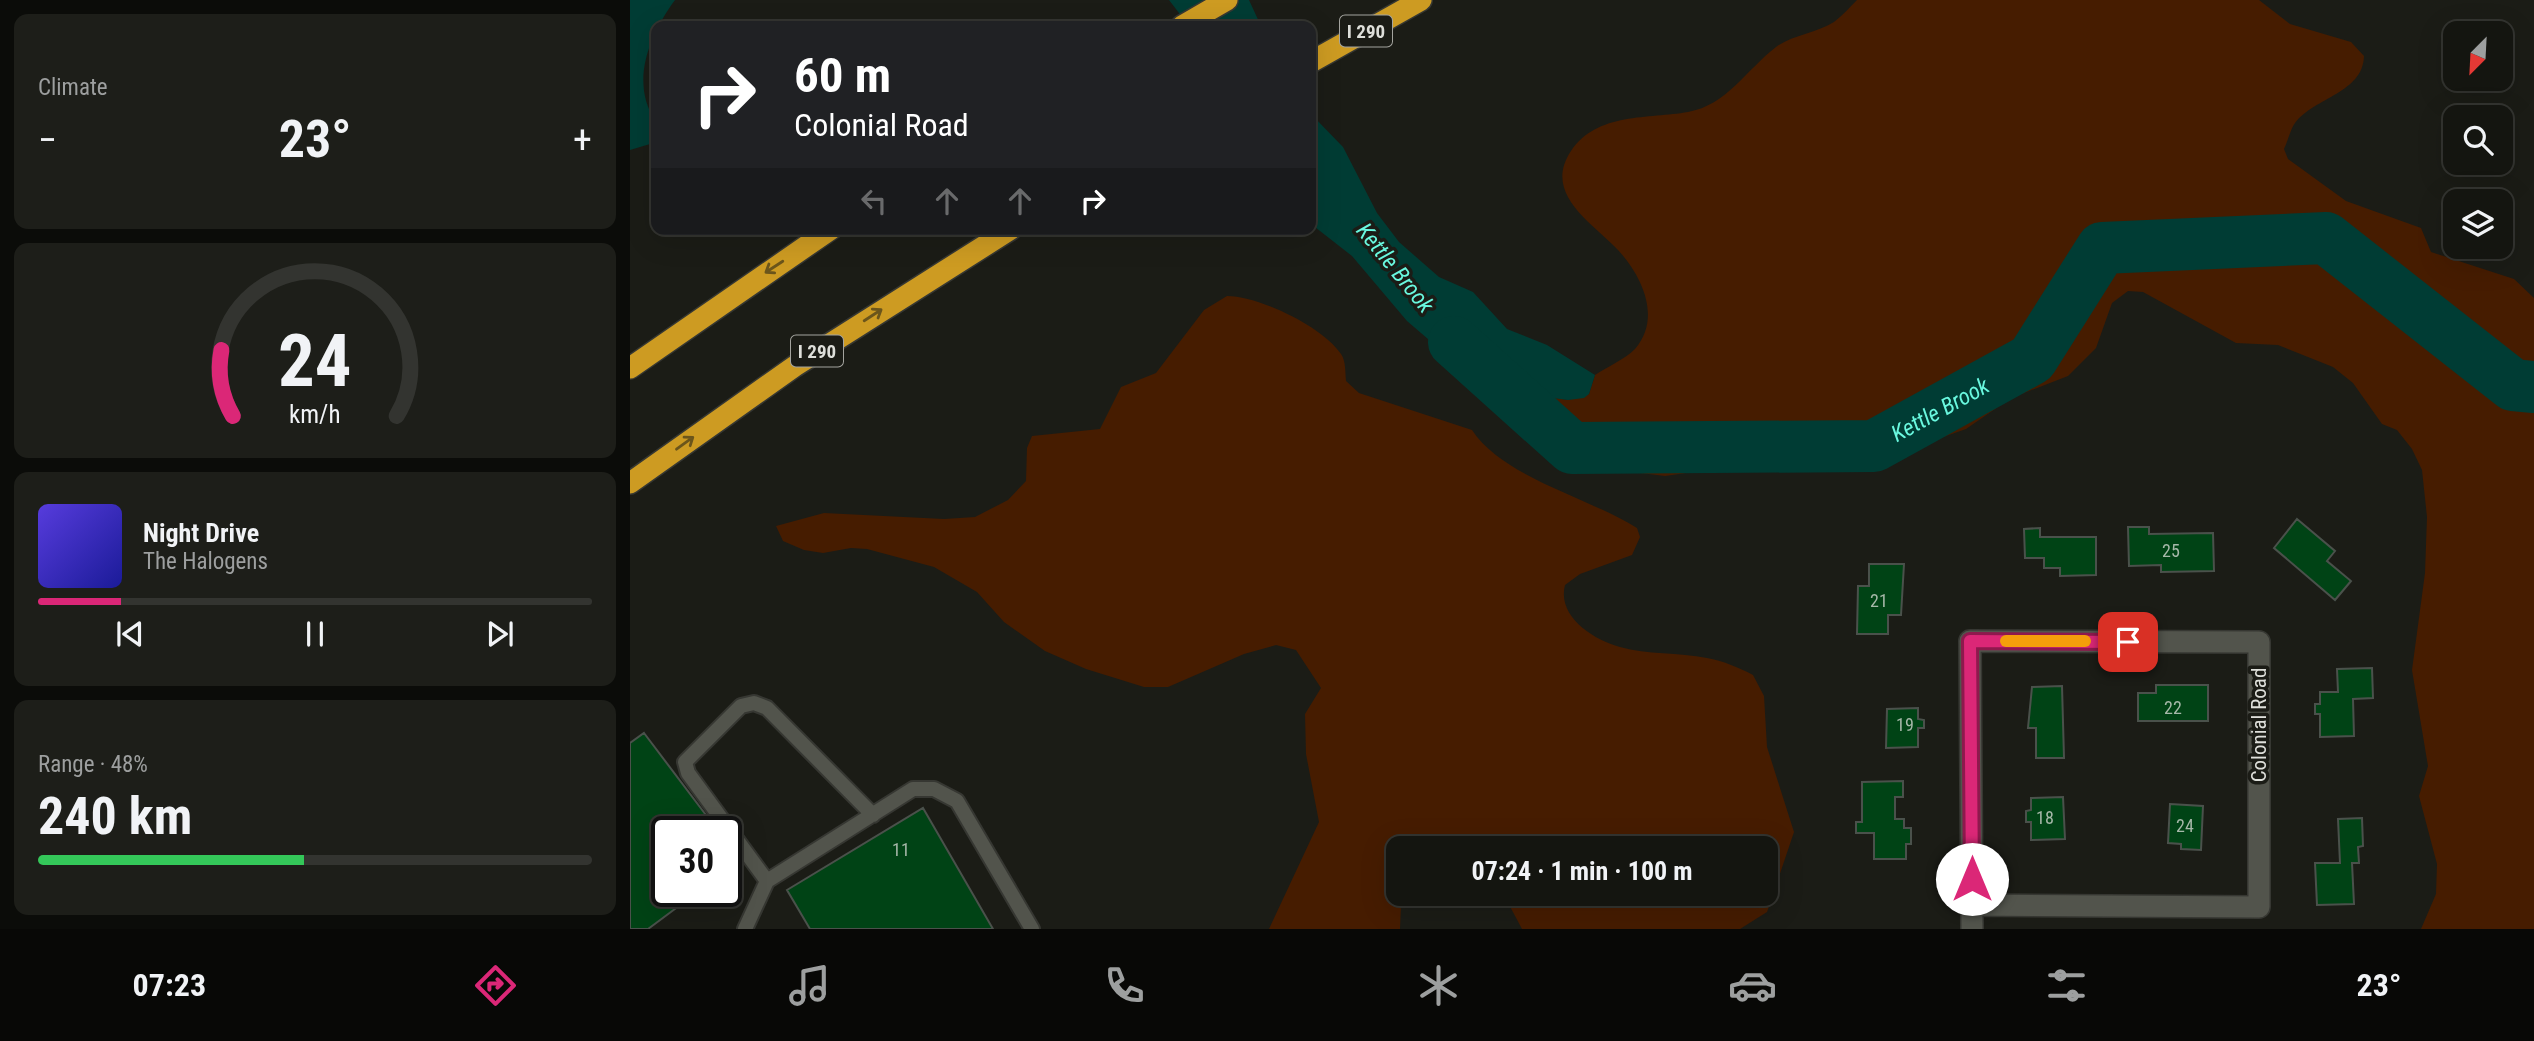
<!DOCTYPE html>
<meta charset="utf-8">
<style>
body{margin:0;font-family:"Roboto Condensed",sans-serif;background:#1d1e19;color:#f1f3f6;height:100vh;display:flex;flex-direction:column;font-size:26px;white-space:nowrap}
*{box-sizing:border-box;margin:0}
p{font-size:23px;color:#9d9f9f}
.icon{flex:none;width:38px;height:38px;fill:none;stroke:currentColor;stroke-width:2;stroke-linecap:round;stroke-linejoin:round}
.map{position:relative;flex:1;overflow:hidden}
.sheet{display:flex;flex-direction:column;gap:14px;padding:14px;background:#0b0c09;width:630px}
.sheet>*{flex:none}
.guide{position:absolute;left:21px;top:21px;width:665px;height:214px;border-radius:14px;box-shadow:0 7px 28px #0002,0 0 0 2px #333430;background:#202124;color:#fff;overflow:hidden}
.needle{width:46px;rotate:204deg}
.buttons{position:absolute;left:1813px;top:21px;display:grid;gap:14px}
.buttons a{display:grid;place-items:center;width:70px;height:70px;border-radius:14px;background:#141510;box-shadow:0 7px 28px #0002,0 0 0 2px #333430;font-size:35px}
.speed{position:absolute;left:21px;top:816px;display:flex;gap:14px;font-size:35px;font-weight:700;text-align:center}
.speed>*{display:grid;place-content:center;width:91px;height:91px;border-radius:50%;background:#141510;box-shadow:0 7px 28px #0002,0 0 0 2px #333430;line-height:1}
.speed .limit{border:4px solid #111;border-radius:10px;background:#fff;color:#111}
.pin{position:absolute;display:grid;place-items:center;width:60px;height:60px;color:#fff;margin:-30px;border-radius:14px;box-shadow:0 4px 10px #0006}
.me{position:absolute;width:77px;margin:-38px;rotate:0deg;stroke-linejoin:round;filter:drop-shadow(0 0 5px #0008)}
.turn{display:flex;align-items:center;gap:24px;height:147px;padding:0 28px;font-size:32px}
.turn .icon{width:91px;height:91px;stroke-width:2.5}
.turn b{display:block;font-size:49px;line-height:60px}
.lanes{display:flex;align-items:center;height:66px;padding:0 28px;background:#0003;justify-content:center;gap:35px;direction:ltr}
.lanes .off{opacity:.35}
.big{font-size:52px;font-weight:700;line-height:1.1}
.sheet .tile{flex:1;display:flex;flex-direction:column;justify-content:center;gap:10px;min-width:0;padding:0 24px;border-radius:14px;background:#1d1e19}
.sheet .dial{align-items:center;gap:0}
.dial svg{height:182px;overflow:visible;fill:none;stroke:#333430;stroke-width:7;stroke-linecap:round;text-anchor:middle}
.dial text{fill:#f1f3f6;stroke:none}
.song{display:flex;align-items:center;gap:21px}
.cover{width:84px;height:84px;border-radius:10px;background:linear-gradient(135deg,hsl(250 70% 55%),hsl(240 70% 35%))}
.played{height:7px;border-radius:4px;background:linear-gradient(90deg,#db2777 15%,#333430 15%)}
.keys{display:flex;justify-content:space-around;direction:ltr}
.heat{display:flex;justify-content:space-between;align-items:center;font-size:38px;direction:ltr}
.charge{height:10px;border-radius:5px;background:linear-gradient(90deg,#34c759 48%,#333430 0)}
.trip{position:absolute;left:756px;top:836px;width:392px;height:70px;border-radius:14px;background:#141510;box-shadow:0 7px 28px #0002,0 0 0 2px #333430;font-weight:700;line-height:70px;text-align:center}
.tabs{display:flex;height:112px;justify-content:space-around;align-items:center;background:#080806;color:#9d9f9f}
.tabs .icon{width:49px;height:49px}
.tabs .current{color:#db2777}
.tabs b{font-size:32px;color:#f1f3f6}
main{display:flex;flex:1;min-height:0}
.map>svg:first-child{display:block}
</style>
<main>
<section class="sheet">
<div class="tile"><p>Climate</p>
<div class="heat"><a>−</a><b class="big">23°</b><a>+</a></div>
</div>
<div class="tile dial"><svg viewBox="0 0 100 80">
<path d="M14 69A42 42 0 1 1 86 69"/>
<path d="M14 69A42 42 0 0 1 9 40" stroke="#db2777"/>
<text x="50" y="56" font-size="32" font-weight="700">24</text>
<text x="50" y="72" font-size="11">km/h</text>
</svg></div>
<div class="tile">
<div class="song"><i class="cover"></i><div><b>Night Drive</b><p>The Halogens</p></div></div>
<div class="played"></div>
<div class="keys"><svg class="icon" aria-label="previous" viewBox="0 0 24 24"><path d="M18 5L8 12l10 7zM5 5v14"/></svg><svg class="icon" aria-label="pause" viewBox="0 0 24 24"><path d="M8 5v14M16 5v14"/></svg><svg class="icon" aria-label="next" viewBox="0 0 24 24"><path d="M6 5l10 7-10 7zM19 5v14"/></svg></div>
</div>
<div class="tile"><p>Range · 48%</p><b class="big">240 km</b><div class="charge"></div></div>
</section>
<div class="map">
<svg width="1904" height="929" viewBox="0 0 1904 929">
<rect width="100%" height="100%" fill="#1b1c16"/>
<path fill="#461c00" d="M1227 0H1629L1660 24 1721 42 1734 56C1733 93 1685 97 1665 123 1660 130 1658 141 1654 149L1658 159 1716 201 1791 228 1801 252 1884 279 1904 298V929H1791L1806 894 1807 864 1789 796 1798 766 1782 670 1795 573 1797 517 1792 470 1782 449 1767 430 1752 424 1723 383 1703 367 1648 345 1606 343 1513 292 1498 291 1482 303 1466 348 1438 376 1381 398 1336 429 1265 454 1204 468 1172 470 1098 467 1035 476 953 466 926 457 908 441 902 427V394L938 400 959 394 965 375C977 367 995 359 1005 349 1032 318 1012 276 988 250 963 223 912 194 941 151 967 112 1019 119 1058 112 1097 105 1116 70 1146 47 1162 35 1187 33 1204 22 1212 16 1220 7 1227 0Z
M597 296C629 296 693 327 711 354 716 361 715 372 716 381L729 393 842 430C874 478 958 497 1007 528L1010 537 1002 555 950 574 935 585C927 616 962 639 990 647 1017 655 1049 652 1077 658 1093 661 1108 667 1123 675L1134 696 1137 747 1164 832 1137 912 1110 929H892L876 899 868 894H1136V849H768V894H785L771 905 770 929H639L689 822 676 754 675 714 691 688 666 650 646 645 614 654 538 687H514L456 669 415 651 374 622 347 592 304 567 237 549 221 548 193 553 174 550 153 541 146 526 194 513 314 519 345 517 378 500 396 481 397 448 402 436 470 429 491 387 526 373 574 310Z"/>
<path fill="#003c34" d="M0 0H45C18 37 0 84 26 122V134L20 144 0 150Z
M539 0H619L631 26H559Z
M681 114 713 147 747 213 769 242 809 277 843 292 877 329 917 345 965 375 959 394 954 398 938 400 869 391 819 357 777 321 722 256 681 224Z"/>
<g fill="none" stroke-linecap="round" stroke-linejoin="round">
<path stroke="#003c34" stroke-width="52" id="s1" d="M824 342 942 448 1244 446 1402 359 1472 248 1696 238 1883 385 1904 387"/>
</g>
<path fill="#004315" stroke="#4a514b" stroke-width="2" d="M1667 519 1705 551 1697 561 1721 581 1705 600 1644 548Z
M1498 527H1519V534L1583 533 1584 571 1531 572V565L1499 566Z
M1410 528V537H1466V575L1430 576V568H1414V558H1395L1394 529Z
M1239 564H1274L1271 615H1258V634H1227L1228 586H1239Z
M1742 668 1743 698 1723 699 1724 736 1690 737V714H1685V704H1690V692H1708L1707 669Z
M1526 685H1578V721H1508V693H1526Z
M1432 686 1434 758H1406V728H1398L1402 687Z
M1288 708V719L1294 720V728H1288V747L1256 748 1257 709Z
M14 733 88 831H37V891H69L18 929H0V743Z
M1273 781V797H1265V819H1274V828H1281V844H1276V859H1244V833H1226V822H1232V782Z
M1433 797 1435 839 1401 840V822H1396V811L1401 810V798Z
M1540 804 1573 806 1571 850 1551 849V844L1538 843Z
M293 808 363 929H180L157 890Z
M1732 818 1733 846 1728 847 1729 863H1722L1724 904 1687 905 1685 863H1710L1708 819Z
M96 842 110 860 96 870Z"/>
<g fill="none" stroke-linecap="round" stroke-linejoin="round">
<defs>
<path id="lane" d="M137 881 283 789H304L327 801 402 929
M115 929 137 881 58 773 55 762 111 706 124 703 137 708 243 815"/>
<path id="street" d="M1342 905 1629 907V642L1340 641 1342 929"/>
<path id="highway" d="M552 26 597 0
M681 62 791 0
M0 368 201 229
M0 483 165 366 381 229"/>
</defs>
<use href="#lane" stroke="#363732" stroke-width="18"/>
<use href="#street" stroke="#363732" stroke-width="24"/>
<use href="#highway" stroke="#363732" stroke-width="24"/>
<use href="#lane" stroke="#52544c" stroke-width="14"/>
<use href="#street" stroke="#52544c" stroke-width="21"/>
<use href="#highway" stroke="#cd9b22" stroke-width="21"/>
</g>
<defs><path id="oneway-shaft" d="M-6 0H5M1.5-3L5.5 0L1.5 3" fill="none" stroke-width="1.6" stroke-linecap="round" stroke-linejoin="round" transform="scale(1.75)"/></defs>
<g stroke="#6b551b">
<use href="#oneway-shaft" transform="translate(144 267) rotate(147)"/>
<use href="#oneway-shaft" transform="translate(243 315) rotate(-33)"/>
<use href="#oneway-shaft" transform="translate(55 443) rotate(-36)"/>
</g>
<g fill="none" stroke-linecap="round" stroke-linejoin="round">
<defs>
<path id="route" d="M1342 879 1340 641 1498 642"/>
</defs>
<use href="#route" stroke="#8e194d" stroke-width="18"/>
<use href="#route" stroke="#db2777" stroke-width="12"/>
<path stroke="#f59e0b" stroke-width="12" d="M1376 641H1455"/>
</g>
<g text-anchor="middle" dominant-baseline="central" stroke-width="7" stroke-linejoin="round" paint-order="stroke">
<g font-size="18" fill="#a6b8a9">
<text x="1541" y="550">25</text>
<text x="1249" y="600">21</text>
<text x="1543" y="707">22</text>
<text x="1275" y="724">19</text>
<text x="1415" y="817">18</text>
<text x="1555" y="825">24</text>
<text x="271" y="849">11</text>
</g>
<g fill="#1b1c16" stroke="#a4a49f" stroke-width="2">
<rect x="710" y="15.5" width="52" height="31" rx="5"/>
<rect x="161" y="335.5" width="52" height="31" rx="5"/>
</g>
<g font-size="19" font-weight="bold" fill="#dedfda">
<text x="736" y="31">I 290</text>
<text x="187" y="351">I 290</text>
</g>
<g font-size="21" fill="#dedfda" stroke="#1b1c16">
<text transform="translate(1629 725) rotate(-90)">Colonial Road</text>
</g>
<g font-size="23" font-style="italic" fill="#69f8df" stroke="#1b1c16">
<text transform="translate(765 268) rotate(51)">Kettle Brook</text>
<text stroke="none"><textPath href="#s1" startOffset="536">Kettle Brook</textPath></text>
</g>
</g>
</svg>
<div class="buttons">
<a><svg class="needle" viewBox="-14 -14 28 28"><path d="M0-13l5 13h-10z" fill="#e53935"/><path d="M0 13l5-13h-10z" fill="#9d9f9f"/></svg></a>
<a><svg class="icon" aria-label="search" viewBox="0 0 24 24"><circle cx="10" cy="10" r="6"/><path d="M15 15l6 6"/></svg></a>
<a><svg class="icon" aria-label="layers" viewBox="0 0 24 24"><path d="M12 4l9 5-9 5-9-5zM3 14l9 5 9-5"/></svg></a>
</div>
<div class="speed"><div class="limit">30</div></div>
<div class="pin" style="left:1498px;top:642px;background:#d93025"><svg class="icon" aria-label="arrive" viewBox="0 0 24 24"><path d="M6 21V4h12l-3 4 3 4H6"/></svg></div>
<svg class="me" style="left:1342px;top:879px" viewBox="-20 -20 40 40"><circle r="19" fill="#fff"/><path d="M0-13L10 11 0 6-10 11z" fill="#db2777"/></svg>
<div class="trip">07:24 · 1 min · 100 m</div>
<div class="guide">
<div class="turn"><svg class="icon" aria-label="right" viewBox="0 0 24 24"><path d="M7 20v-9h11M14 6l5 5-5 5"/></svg><div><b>60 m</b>Colonial Road</div></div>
<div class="lanes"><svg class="icon off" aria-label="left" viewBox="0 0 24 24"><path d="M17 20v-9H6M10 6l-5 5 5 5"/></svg><svg class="icon off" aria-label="ahead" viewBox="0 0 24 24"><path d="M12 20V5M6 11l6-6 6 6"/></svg><svg class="icon off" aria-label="ahead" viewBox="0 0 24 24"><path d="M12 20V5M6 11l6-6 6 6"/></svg><svg class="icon" aria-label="right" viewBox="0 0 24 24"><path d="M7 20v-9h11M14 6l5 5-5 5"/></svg></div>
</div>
</div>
</main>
<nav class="tabs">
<b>07:23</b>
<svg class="icon current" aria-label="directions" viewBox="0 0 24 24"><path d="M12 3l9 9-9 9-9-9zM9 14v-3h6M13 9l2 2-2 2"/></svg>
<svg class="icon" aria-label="music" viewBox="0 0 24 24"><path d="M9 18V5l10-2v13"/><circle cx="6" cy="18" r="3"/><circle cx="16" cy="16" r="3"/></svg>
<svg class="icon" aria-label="phone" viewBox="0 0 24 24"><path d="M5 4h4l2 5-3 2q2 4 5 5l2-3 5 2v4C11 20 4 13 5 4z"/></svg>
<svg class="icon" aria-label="climate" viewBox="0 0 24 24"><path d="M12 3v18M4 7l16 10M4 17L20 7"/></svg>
<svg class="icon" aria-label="car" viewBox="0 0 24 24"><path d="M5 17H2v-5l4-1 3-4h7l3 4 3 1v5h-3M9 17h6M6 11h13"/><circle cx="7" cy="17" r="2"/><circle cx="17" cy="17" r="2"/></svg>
<svg class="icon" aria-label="filters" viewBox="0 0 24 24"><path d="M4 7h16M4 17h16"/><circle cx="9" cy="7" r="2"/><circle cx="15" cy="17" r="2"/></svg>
<b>23°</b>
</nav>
